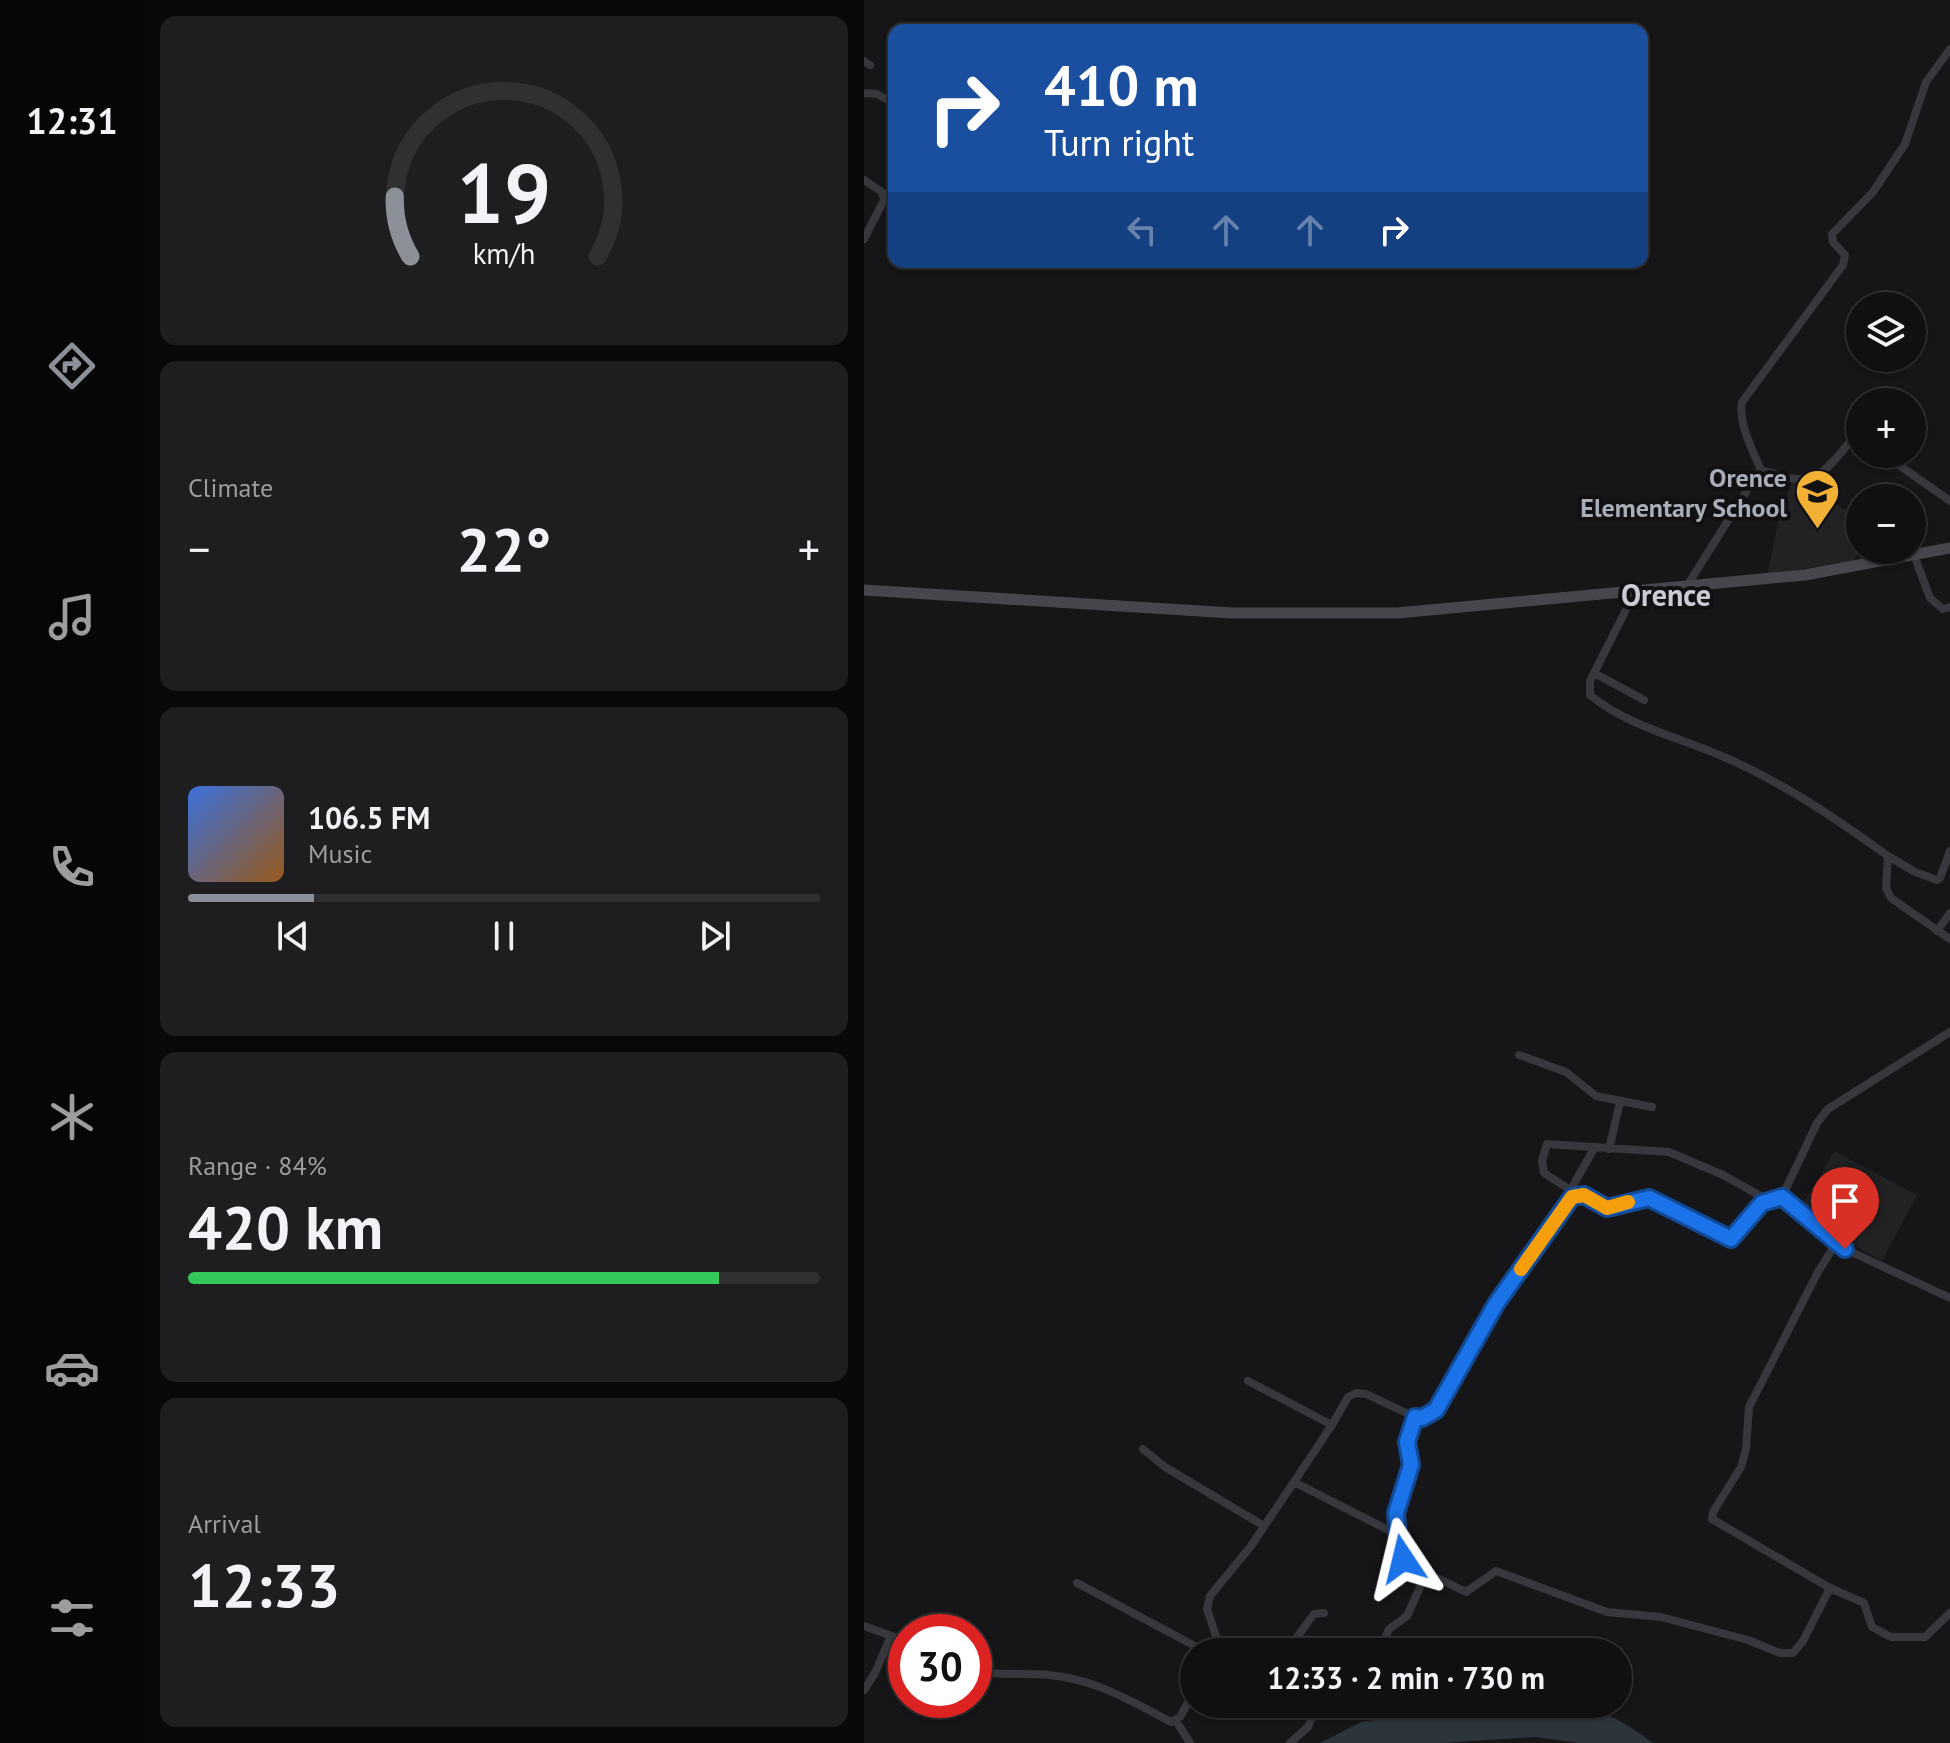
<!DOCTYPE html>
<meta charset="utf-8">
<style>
body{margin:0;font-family:"PT Sans",sans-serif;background:#1e1e20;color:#f1f3f6;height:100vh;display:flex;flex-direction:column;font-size:30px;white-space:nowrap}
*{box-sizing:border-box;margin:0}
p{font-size:26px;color:#9c9d9f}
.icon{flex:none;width:44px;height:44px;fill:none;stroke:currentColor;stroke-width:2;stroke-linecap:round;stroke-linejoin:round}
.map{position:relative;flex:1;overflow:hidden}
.drawer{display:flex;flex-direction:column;gap:16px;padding:16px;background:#09090a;width:720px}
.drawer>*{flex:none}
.banner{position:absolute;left:24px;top:24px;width:760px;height:244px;border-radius:16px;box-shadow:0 2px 6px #0004,0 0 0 2px #303032;background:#1a4fa0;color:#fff;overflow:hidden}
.tools{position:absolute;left:982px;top:292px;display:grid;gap:16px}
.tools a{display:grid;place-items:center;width:80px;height:80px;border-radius:50%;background:#101012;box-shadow:0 2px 6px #0004,0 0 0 2px #303032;font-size:40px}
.speed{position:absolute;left:24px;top:1614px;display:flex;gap:16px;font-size:40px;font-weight:700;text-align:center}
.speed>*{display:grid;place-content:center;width:104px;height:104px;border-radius:50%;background:#101012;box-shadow:0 2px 6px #0004,0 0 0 2px #303032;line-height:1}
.speed .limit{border:12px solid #d22;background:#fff;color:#111}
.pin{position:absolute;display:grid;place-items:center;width:68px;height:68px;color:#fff;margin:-82px -34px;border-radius:50% 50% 50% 0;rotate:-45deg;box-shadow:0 0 8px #0007}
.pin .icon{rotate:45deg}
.me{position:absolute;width:88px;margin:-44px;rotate:350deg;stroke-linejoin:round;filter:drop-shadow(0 0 6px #0008)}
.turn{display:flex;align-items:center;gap:28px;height:168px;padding:0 24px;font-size:36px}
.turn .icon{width:104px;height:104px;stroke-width:2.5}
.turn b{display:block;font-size:56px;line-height:68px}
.lanes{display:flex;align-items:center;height:76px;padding:0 24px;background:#0003;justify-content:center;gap:40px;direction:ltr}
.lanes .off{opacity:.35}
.big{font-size:60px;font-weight:800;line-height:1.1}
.drawer .tile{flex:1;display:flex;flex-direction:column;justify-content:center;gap:12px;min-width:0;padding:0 28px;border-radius:16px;background:#1e1e20}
.drawer .dial{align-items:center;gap:0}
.dial svg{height:208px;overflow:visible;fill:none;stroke:#303032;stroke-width:7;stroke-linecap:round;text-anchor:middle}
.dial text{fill:#f1f3f6;stroke:none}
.song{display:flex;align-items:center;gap:24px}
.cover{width:96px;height:96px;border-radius:12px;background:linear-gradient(135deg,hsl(220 70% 55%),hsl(30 70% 35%))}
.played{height:8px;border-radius:4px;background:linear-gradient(90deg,#8c9099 20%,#303032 20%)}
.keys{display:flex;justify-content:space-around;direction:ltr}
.heat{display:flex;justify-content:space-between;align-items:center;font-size:44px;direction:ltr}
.charge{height:12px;border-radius:6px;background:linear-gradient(90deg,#34c759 84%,#303032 0)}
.trip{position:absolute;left:316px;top:1638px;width:452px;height:80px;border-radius:40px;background:#101012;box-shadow:0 2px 6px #0004,0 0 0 2px #303032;font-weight:800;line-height:80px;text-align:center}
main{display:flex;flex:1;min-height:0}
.tab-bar{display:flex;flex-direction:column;width:144px;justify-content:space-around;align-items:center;background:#060607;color:#9c9d9f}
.tab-bar .icon{width:56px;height:56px}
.tab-bar .active{color:#8c9099}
.tab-bar b{font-size:36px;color:#f1f3f6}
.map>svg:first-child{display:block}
</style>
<main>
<nav class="tab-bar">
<b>12:31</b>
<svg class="icon active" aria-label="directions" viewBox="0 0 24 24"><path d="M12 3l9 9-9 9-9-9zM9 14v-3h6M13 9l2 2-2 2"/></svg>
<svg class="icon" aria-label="music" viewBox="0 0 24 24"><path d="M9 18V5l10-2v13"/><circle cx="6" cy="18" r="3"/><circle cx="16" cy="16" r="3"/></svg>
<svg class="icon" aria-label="phone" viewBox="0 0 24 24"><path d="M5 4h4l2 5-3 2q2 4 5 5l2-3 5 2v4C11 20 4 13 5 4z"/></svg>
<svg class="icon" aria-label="climate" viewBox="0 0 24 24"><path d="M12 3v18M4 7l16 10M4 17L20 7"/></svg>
<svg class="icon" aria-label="car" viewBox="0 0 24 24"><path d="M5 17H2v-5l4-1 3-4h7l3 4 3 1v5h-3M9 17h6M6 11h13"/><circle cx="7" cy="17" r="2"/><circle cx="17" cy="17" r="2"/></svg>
<svg class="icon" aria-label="filters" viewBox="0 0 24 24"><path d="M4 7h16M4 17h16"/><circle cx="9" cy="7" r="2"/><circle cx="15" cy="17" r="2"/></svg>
</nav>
<section class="drawer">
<div class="tile dial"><svg viewBox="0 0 100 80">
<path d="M14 69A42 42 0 1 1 86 69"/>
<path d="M14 69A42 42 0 0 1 8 46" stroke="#8c9099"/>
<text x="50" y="56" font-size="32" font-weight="700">19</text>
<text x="50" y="72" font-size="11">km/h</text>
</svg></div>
<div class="tile"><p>Climate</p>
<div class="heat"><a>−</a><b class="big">22°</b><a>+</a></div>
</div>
<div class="tile">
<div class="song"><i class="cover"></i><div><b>106.5 FM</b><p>Music</p></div></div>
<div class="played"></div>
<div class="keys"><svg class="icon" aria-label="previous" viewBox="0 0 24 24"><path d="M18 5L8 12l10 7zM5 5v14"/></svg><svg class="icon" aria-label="pause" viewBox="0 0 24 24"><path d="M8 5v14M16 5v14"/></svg><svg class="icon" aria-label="next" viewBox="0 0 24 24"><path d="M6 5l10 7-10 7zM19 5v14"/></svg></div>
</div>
<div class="tile"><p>Range · 84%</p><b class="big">420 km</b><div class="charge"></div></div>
<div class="tile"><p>Arrival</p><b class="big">12:33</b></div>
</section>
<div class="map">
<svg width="1086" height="1743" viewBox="0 0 1086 1743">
<rect width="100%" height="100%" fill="#161618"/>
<path fill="#222225" d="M928 483 941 484 996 519V543L991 560 903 575 918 504Z
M970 1151 1053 1195 1018 1261 961 1229 936 1209Z"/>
<path fill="#2c353c" d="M620 1704C694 1704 727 1695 789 1743H715L671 1737 579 1743H456L497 1722Z"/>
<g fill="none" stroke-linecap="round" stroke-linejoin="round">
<path stroke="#37383d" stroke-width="8" d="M0 61 6 65
M0 93 13 94 30 103
M0 180 18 192 20 200 0 239
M1019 454 1086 501
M897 470C889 451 874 423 878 402L979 265 981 255 969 242 968 234 1009 192 1041 144 1062 82 1086 49
M1050 555 1066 598 1079 609 1086 607
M823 586 895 471C905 470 915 476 925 478 957 484 968 462 986 442H996
M772 590 726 681V695C765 727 815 737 860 757 920 783 971 818 1024 856L1022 888 1027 898 1086 939
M730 673 780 700
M1024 856 1051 872 1073 880 1076 878 1086 851
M1073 931 1086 913
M1086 1032 964 1109 953 1123 918 1197 981 1249 1086 1298
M655 1055 702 1072 732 1096 788 1107
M745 1149 756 1102
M707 1189 731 1147
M714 1195 680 1173 678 1161 683 1144 805 1152 859 1175 904 1200
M972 1243 954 1272 885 1407 882 1449 877 1467 849 1512 848 1519 966 1588 1000 1603 1008 1627 1027 1637H1061L1086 1613
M384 1381 468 1425
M279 1449 301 1467 400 1526
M430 1482 534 1535
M561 1572 602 1592 632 1571 743 1612 797 1617 884 1640 916 1653H929L939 1641 966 1588
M213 1583 342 1652
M0 1626 42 1641
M348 1652 352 1636 343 1609 346 1596 387 1546 468 1425 484 1397 492 1393 502 1394 551 1417 558 1418 572 1410 632 1304 708 1197 720 1195 743 1208 785 1198 867 1239 898 1203 918 1197
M422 1652 450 1614 460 1613
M516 1652 525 1629 543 1616 561 1576 559 1569 536 1556 532 1513 547 1465 543 1442 551 1417
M110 1670C135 1677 159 1672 185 1675 231 1679 267 1701 307 1722L316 1717 330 1692
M0 1690 11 1673 26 1638
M458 1704 476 1713 496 1704
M312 1721 326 1743
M426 1743 444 1727 454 1704"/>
<path stroke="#45474d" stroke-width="11" d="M0 590 368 613H533L941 575 1086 548"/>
</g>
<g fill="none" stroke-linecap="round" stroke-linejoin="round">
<defs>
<path id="route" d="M539 1559 535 1551 532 1513 547 1465 543 1442 551 1417 558 1418 572 1410 632 1304 708 1197 720 1195 743 1208 785 1198 867 1239 898 1203 918 1197 981 1249"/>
</defs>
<use href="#route" stroke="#114b97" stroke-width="20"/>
<use href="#route" stroke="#1a73e8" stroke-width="14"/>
<path stroke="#f59e0b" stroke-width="14" d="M657 1269 708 1197 720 1195 743 1208 764 1202"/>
</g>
<defs>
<symbol id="school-pin" viewBox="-11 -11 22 30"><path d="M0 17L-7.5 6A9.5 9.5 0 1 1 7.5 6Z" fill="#f2b134" stroke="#111113"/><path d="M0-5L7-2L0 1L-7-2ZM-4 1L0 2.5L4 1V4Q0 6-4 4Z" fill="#111"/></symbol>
</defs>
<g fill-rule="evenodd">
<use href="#school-pin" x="928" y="466" width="51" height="69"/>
</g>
<g text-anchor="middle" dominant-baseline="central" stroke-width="8" stroke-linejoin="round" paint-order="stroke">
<g font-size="26" font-weight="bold" fill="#a8adb8" stroke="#111113" text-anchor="end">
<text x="923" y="477">Orence<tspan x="923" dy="30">Elementary School</tspan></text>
</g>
<g font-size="30" font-weight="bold" fill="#c9ccd4" stroke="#111113">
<text x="802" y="594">Orence</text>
</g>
</g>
</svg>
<div class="tools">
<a><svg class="icon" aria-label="layers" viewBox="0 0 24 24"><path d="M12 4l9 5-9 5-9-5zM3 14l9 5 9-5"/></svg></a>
<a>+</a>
<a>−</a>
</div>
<div class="speed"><div class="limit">30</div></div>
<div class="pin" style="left:981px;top:1249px;background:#d93025"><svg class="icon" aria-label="arrive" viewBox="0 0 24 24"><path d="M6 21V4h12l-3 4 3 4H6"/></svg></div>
<svg class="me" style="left:539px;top:1559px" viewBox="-20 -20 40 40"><path d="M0-17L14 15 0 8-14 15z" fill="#1a73e8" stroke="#fff" stroke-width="4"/></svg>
<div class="trip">12:33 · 2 min · 730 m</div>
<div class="banner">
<div class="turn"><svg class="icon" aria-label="right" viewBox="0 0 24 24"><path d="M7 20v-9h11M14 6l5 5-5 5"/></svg><div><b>410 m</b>Turn right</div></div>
<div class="lanes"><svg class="icon off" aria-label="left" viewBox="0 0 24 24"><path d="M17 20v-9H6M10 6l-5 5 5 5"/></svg><svg class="icon off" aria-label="ahead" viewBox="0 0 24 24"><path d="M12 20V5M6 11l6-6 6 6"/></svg><svg class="icon off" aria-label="ahead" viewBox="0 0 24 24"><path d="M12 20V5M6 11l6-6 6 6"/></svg><svg class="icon" aria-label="right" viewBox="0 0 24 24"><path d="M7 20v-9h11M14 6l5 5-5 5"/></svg></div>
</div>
</div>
</main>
